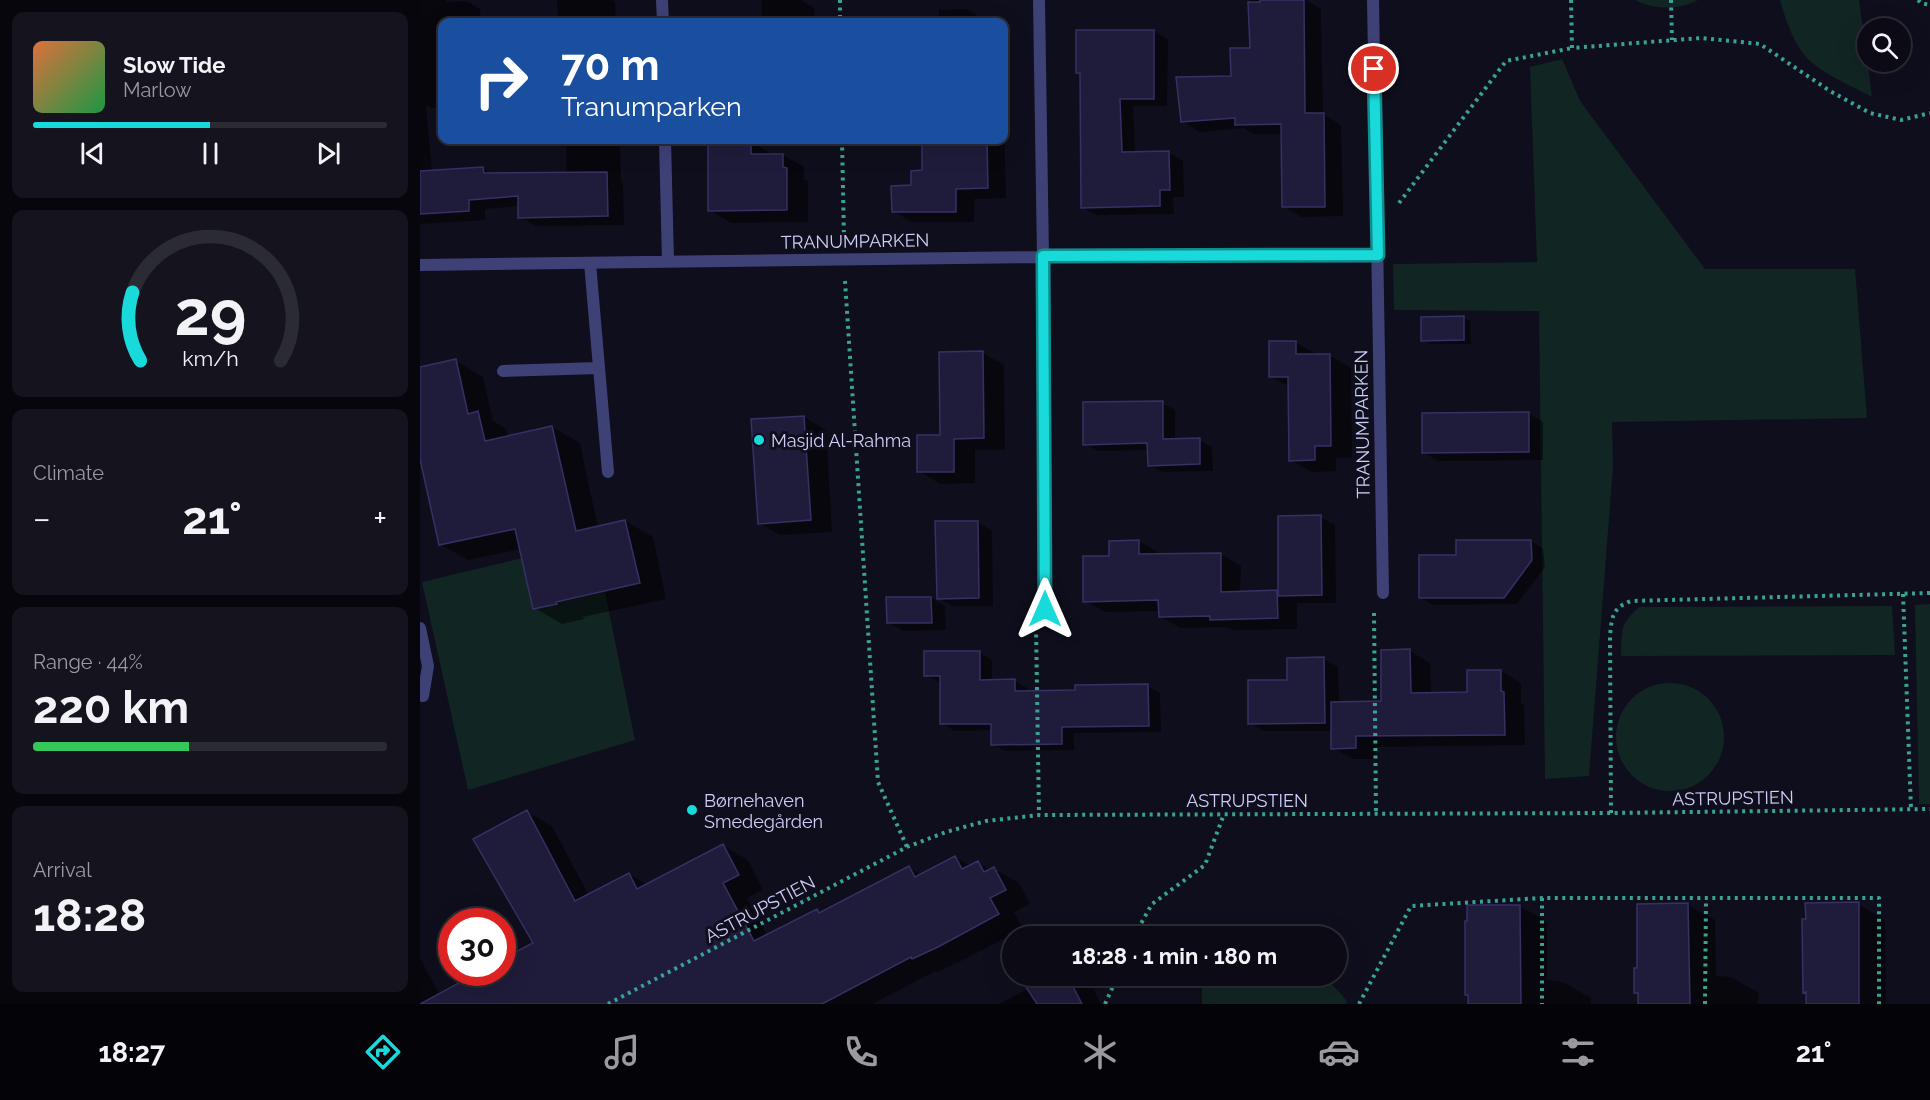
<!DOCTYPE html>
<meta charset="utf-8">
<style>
body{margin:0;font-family:Raleway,sans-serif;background:#14131e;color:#f1f3f6;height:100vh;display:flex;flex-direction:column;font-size:22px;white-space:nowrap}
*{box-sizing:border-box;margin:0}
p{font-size:20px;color:#9a9aa0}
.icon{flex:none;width:33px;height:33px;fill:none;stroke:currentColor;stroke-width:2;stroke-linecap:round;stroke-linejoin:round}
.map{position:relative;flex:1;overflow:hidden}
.drawer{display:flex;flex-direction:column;gap:12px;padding:12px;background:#06060c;width:420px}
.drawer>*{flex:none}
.hud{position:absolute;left:18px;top:18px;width:570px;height:126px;border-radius:12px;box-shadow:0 6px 24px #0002,0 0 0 2px #2b2b34;background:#1a4fa0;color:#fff;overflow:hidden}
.buttons{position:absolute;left:1437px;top:18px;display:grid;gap:12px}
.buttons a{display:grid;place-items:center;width:54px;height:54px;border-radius:50%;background:#0b0a15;box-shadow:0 6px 24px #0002,0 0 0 2px #2b2b34;font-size:30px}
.speed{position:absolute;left:18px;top:908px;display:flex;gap:12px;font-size:30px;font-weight:700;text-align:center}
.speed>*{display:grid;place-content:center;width:78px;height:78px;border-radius:50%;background:#0b0a15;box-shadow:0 6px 24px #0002,0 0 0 2px #2b2b34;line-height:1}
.speed .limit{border:9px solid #d22;background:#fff;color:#111}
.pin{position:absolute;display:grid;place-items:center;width:51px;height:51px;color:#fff;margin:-26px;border:3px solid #fff;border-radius:50%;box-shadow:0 2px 6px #0007}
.me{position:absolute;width:66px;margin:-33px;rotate:0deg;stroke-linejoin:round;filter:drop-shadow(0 0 4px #0008)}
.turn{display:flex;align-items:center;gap:21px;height:126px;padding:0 24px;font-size:27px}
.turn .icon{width:78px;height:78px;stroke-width:2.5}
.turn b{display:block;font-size:42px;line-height:51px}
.big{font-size:45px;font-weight:700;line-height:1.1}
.drawer .card{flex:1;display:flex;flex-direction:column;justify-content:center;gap:9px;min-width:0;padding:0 21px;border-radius:12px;background:#14131e}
.drawer .dial{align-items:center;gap:0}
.dial svg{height:156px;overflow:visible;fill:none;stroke:#2b2b34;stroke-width:7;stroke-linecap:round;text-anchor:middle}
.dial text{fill:#f1f3f6;stroke:none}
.song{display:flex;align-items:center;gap:18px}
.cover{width:72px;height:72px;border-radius:9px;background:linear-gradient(135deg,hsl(20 70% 55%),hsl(140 70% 35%))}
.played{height:6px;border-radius:3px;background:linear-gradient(90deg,#19dadb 50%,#2b2b34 50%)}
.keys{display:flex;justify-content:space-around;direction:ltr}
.heat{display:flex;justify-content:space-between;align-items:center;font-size:33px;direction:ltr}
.charge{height:9px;border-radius:4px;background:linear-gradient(90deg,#34c759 44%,#2b2b34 0)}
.trip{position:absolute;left:582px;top:926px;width:345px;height:60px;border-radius:30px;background:#0b0a15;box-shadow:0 6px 24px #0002,0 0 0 2px #2b2b34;font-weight:700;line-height:60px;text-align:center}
.tabs{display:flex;height:96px;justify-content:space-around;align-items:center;background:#040408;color:#9a9aa0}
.tabs .icon{width:42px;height:42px}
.tabs .selected{color:#19dadb}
.tabs b{font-size:27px;color:#f1f3f6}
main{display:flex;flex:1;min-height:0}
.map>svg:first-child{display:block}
</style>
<main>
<section class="drawer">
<div class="card">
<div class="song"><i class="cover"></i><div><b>Slow Tide</b><p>Marlow</p></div></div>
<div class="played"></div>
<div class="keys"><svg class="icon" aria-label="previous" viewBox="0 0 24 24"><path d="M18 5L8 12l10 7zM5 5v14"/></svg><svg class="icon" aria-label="pause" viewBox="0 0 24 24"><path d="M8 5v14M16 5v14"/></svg><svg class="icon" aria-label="next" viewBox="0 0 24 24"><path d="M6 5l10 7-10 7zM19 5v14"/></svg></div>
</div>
<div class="card dial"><svg viewBox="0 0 100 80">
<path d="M14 69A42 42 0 1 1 86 69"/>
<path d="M14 69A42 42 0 0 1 10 34" stroke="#19dadb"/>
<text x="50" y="56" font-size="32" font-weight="700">29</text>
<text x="50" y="72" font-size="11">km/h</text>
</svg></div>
<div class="card"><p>Climate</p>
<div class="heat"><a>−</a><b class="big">21°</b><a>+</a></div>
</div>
<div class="card"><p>Range · 44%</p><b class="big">220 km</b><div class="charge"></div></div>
<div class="card"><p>Arrival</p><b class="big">18:28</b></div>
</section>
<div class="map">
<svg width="1510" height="1004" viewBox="0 0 1510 1004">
<rect width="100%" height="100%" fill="#0f0e1c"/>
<path fill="#112523" d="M1215 0H1278C1260 10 1234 10 1215 0Z
M1360 0H1439L1452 97C1432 86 1395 71 1382 52 1371 37 1365 17 1360 0Z
M1142 59 1160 101 1285 269H1435L1447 418 1192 422 1193 467 1169 776 1125 779 1119 311 974 310 973 264 1117 262 1110 67Z
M111 556 123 606 185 592 215 740 48 790 2 582Z
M1510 604V804H1499L1495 605Z
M1472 606 1475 655 1201 656C1202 631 1199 625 1219 607Z
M1196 737a54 54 0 1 1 108 0a54 54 0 1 1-108 0Z
M824 928 865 936H816Z
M782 975H904L927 1001 926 1004H782Z"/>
<path fill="#0007" d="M0 0H26V2L46 1 60 9 61 22H22V108H11L6 105 12 172 63 168 74 175 146 174V140H200L201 181 203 183 204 225 116 226 100 217V206L65 209V220L0 224Z
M137 0H192L195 2 196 22H138Z
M342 0H381L394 8V22H342Z
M830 0H886L901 9 903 114 921 125 923 216 882 217 864 207 863 134H834L824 128 780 132 762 121 813 77 831 49Z
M546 9 565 20V22H519V10Z
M734 31 748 39 747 106H713L715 153H749L763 161 764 197H753L754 214 676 215 662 207V75L657 72Z
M584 122 586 198 554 199V222H492L473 211 525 146V140H584Z
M331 142 352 154 363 155 384 167V179L388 181V222L311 223 290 210Z
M1043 318 1050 321 1051 344H1010L1003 340Z
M875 342 898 355H909L931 368 932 458H916V471L892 472 870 460V387L850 376Z
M563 353 584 365 585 450H555V483L520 484 499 471 521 437Z
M36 361 63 377 73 421 86 429 88 437 132 427 160 443 178 528 205 521 233 537 246 599 163 617 164 619 142 624 115 608 101 549 48 560 20 544 0 452V369Z
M742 403 755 410V440H779L792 447 793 471 742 472 730 465 729 450 678 451 665 444Z
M1108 413 1123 422V460L1018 461 1003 452Z
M384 417 406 430 412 532 360 535 339 523 333 420Z
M900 517 915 525 916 603H877V629L812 630 806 627 760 628 740 616V611L685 612 665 601 690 557V542L719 541 739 553V556L801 554 821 566 820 592 857 591 860 593Z
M558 522 572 531 573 606H533L518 598Z
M1111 541 1123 549 1125 567 1097 604 1013 605 1001 598 1038 557Z
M511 598 525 606 526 630 483 631 468 623Z
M990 651 1010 663 1011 694H1048L1081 671 1101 683V703L1104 705 1105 745 956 747V759H933L913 748V731H844L830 723 869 681 904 659 918 667 919 703H963Z
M559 652 572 660V681H595L607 688V693L657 691 728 686 740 693 741 732 654 733V750L585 751 573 744V730L534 731 522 723 521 683 506 675Z
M107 812 132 826 169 896 209 874 228 885 303 846 328 860 343 890 327 898 347 936 397 911 401 913 489 868 501 875 535 857 551 866 558 863 571 870 574 869 599 883 610 904 594 912 603 929 543 960 518 972 516 971 452 1004H0V958L19 994 62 972H82L115 944Z
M1438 904 1465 920 1466 1004H1385L1384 920Z
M1218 905H1268L1295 920 1296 976 1311 977 1339 993 1337 1004H1219V995L1215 992 1219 970Z
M1100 906 1127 922V980L1143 982 1171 998 1170 1004H1047L1046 923Z
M639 975H650L673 988 681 1004H579L629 978Z"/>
<path fill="#1f1c3b" stroke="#363064" stroke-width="1.5" d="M840 0H884L885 113H904L905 207H862L861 124 815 125V118L761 122 756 77 811 76 810 48H830L828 2H840Z
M656 30H734V99H700L702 152 749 151 750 190H740V206L661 208 660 73H656Z
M331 140V154H363V167L367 168V210L288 211V141Z
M524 140H567L568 188 536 189V212H472L471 186 491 185V171L502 170V144H524Z
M63 167 64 173 187 172 188 216 98 218V196L49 200V211L0 214V171Z
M1044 316V340L1001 341V317Z
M849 341H876V354H910L911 446H895V460L869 461 868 377H849Z
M563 351 564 438 534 439V472H497V435H520L519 352Z
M36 359 48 414 58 411 65 441 132 426 156 531 205 520 220 583 136 602 137 604 113 609 95 529 19 545 0 459V367Z
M743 401V439L780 438V464L728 466 727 443 663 445V402Z
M1109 412V452L1002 453V413Z
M384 416 391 520 338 524 331 419Z
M901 515 902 595 858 596V516Z
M515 521H558L559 598 517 599Z
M719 540V554L801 553V592L857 590 858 618 790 620V616L739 617 738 600 663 602V556H689V541Z
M1036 540H1111L1112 560 1084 598H999V555H1036Z
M466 597H511L512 623H467Z
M990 649 991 693 1047 692V670H1081V691L1084 692 1085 735 936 736V748L911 749V702L961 701V650Z
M504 651H560V680L595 679V691L655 690V685L728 684 729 726 642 727V744L571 745V724H520V676H504Z
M904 657 905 723 828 724V680H867V658Z
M107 810 155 901 209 873 217 889 303 844 319 875 303 883 334 941 397 909 399 913 489 866 495 877 535 856 542 869 558 861 564 872 574 867 586 890 570 898 579 914 518 947 492 959 491 957 402 1004H0L59 972H82V959L113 943 53 839Z
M1439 902V1004H1386V992L1383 993 1382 919H1386L1385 903Z
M1268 903 1270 1004H1218V993H1214V968H1217V904Z
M1047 905H1100L1101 1004H1048V995H1045V921H1047Z
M630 975H647L662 1004H617L606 987Z"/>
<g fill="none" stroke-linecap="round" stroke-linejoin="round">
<path stroke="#3aa292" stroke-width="4" stroke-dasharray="3 4.5" stroke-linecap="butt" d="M420 0V22
M1151 0 1152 48 1281 38 1340 44 1410 91 1450 113 1481 120 1510 113
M1251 0 1252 40
M1498 0 1501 3 1510 5
M422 140 424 238
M979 203 1086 61 1152 48
M425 281 458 782 487 847
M1483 594 1491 809
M954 613 956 813
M616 627 619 815
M1191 813 1190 635C1192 617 1192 608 1211 601L1510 593
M1122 898V1004
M714 936 732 904 785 865 804 814
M188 1004 487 847 526 832 566 821 619 815 1191 813 1510 809
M685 1004 698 975
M939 1004 991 906 1122 898H1459V1004
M1285 1004 1286 899"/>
<path stroke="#3e4176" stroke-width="12" d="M170 263 188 472
M83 371 179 368"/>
<path stroke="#3e4176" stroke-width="12" d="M242 0 243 22
M619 0 623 257 625 609
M953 0 963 593
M245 140 248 261
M0 265 623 257 958 255
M0 628 8 666 3 696"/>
</g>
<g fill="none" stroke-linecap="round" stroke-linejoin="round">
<defs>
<path id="route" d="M625 609 623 256 958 255 954 69"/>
</defs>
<use href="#route" stroke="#108e8e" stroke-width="15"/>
<use href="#route" stroke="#19dadb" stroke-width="10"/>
</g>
<g fill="#19dadb" stroke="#0f0e1c" stroke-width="2">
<circle cx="339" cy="440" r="6"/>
<circle cx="272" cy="810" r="6"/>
</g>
<g text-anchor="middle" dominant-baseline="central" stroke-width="6" stroke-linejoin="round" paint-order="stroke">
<g font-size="18" fill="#cfcef9" stroke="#0f0e1c">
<text transform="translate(435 241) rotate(-1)">TRANUMPARKEN</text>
<text transform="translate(942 424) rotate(-91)">TRANUMPARKEN</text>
<text transform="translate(1313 798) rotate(-1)">ASTRUPSTIEN</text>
<text x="827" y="800">ASTRUPSTIEN</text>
<text transform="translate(340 909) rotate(-28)">ASTRUPSTIEN</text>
</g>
<g font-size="18" fill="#cfcef9" stroke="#0f0e1c" text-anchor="start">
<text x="351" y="440">Masjid Al-Rahma</text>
<text x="284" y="800">Børnehaven<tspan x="284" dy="21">Smedegården</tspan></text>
</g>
</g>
</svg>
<div class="buttons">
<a><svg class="icon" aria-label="search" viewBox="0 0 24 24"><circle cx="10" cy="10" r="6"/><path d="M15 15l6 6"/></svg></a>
</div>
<div class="speed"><div class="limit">30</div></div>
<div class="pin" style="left:954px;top:69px;background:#d93025"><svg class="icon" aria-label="arrive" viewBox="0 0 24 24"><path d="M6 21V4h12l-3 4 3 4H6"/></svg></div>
<svg class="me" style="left:625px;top:609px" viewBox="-20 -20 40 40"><path d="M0-17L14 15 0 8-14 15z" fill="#19dadb" stroke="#fff" stroke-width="4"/></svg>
<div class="trip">18:28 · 1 min · 180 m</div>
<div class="hud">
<div class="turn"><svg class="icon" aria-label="right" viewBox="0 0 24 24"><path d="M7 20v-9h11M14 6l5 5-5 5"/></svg><div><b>70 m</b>Tranumparken</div></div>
</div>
</div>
</main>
<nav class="tabs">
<b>18:27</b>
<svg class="icon selected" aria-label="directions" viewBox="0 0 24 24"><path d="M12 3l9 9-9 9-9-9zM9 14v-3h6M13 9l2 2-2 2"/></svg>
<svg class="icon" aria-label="music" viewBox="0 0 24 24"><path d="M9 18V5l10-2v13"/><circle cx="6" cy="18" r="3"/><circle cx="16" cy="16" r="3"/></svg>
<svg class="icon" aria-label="phone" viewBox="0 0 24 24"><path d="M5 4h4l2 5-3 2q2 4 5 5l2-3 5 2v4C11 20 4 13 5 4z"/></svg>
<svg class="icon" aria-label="climate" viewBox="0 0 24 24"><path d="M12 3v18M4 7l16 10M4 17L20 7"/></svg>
<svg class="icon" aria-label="car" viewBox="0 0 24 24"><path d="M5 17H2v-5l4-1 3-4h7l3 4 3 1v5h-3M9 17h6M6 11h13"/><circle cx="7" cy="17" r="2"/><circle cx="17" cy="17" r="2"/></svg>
<svg class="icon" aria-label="filters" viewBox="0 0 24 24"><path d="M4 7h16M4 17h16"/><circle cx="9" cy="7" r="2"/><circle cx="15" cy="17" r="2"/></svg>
<b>21°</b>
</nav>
